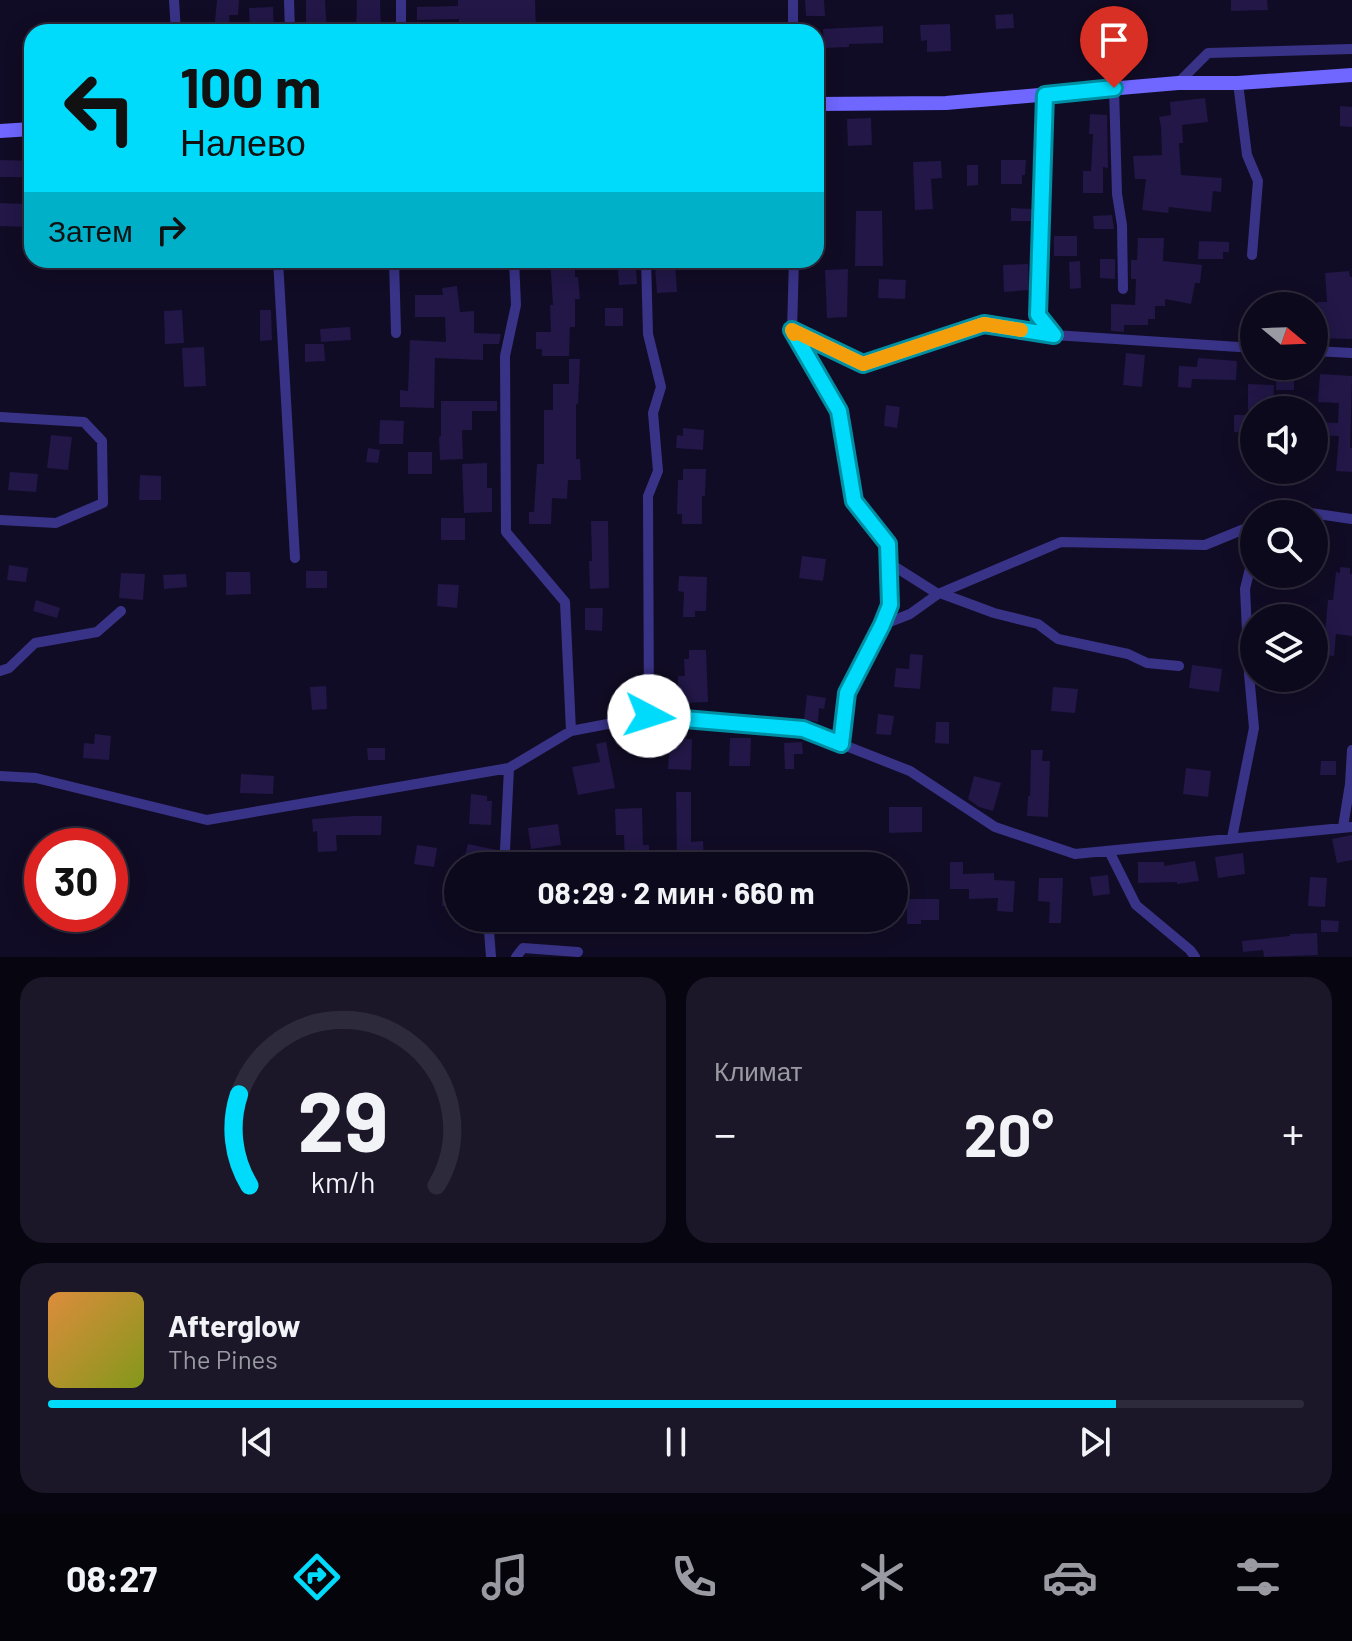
<!DOCTYPE html>
<html lang="ru">
<meta charset="utf-8">
<style>
body{margin:0;font-family:Barlow,sans-serif;background:#1b1729;color:#f1f3f6;height:100vh;display:flex;flex-direction:column;font-size:30px;white-space:nowrap}
*{box-sizing:border-box;margin:0}
p{font-size:26px;color:#9a9aa3}
.icon{flex:none;width:44px;height:44px;fill:none;stroke:currentColor;stroke-width:2;stroke-linecap:round;stroke-linejoin:round}
.map{position:relative;height:957px;overflow:hidden}
.details{display:flex;flex-direction:column;gap:20px;padding:20px;background:#07050f;flex:1}
.details>*{flex:none}
.hud{position:absolute;left:24px;top:24px;width:800px;height:244px;border-radius:24px;box-shadow:0 4px 20px #0003,0 0 0 2px #2d2a3b;background:#00dbfb;color:#111;overflow:hidden}
.needle{width:52px;rotate:109deg}
.buttons{position:absolute;left:1240px;top:292px;display:grid;gap:16px}
.buttons a{display:grid;place-items:center;width:88px;height:88px;border-radius:50%;background:#0d091c;box-shadow:0 4px 20px #0003,0 0 0 2px #2d2a3b;font-size:40px}
.speed{position:absolute;left:24px;top:828px;display:flex;gap:16px;font-size:40px;font-weight:700;text-align:center}
.speed>*{display:grid;place-content:center;width:104px;height:104px;border-radius:50%;background:#0d091c;box-shadow:0 4px 20px #0003,0 0 0 2px #2d2a3b;line-height:1}
.speed .limit{border:12px solid #d22;background:#fff;color:#111}
.pin{position:absolute;display:grid;place-items:center;width:68px;height:68px;color:#fff;margin:-82px -34px;border-radius:50% 50% 50% 0;rotate:-45deg;box-shadow:0 0 8px #0007}
.pin .icon{rotate:45deg}
.me{position:absolute;width:88px;margin:-44px;rotate:95deg;stroke-linejoin:round;filter:drop-shadow(0 0 6px #0008)}
.turn{display:flex;align-items:center;gap:28px;height:168px;padding:0 24px;font-size:36px}
.turn .icon{width:104px;height:104px;stroke-width:2.5}
.turn b{display:block;font-size:56px;line-height:68px}
.then{display:flex;align-items:center;height:76px;padding:0 24px;background:#0003;gap:16px;font-size:30px}
.big{font-size:60px;font-weight:700;line-height:1.1}
.details .tile{flex:1;display:flex;flex-direction:column;justify-content:center;gap:12px;min-width:0;padding:0 28px;border-radius:24px;background:#1b1729}
.details .dial{align-items:center;gap:0}
.dial svg{height:208px;overflow:visible;fill:none;stroke:#2d2a3b;stroke-width:7;stroke-linecap:round;text-anchor:middle}
.dial text{fill:#f1f3f6;stroke:none}
.song{display:flex;align-items:center;gap:24px}
.cover{width:96px;height:96px;border-radius:12px;background:linear-gradient(135deg,hsl(30 70% 55%),hsl(70 70% 35%))}
.played{height:8px;border-radius:4px;background:linear-gradient(90deg,#00dbfb 85%,#2d2a3b 85%)}
.keys{display:flex;justify-content:space-around;direction:ltr}
.heat{display:flex;justify-content:space-between;align-items:center;font-size:44px;direction:ltr}
.details .tiles{flex:1;display:grid;gap:20px;grid-template-columns:1fr 1fr}
.tile:last-child{grid-column:span 2}
.trip{position:absolute;left:444px;top:852px;width:464px;height:80px;border-radius:40px;background:#0d091c;box-shadow:0 4px 20px #0003,0 0 0 2px #2d2a3b;font-weight:700;line-height:80px;text-align:center}
.tab-bar{display:flex;height:128px;justify-content:space-around;align-items:center;background:#05040b;color:#9a9aa3}
.tab-bar .icon{width:56px;height:56px}
.tab-bar .selected{color:#00dbfb}
.tab-bar b{font-size:36px;color:#f1f3f6}
.map>svg:first-child{display:block}
</style>
<div class="map">
<svg width="1352" height="957" viewBox="0 0 1352 957">
<rect width="100%" height="100%" fill="#110c25"/>
<path fill="#221747" d="M217 0H239L238 15H229L230 32H214Z
M306 0H325L327 32H306Z
M357 0H380L381 32H356Z
M458 0H535L536 32H459V19L417 20V7L458 6Z
M805 0H824L825 16H806Z
M1231 0H1267L1268 10 1231 11Z
M273 7 274 32H250L249 8Z
M1013 14 1014 28 996 29 995 15Z
M950 24 951 51 927 52V40L921 41 920 25Z
M883 26V43L849 44V47L824 48 823 29Z
M1205 98 1208 122 1182 125 1183 143H1179L1181 175 1222 178 1221 192 1213 191 1211 212 1169 207 1168 213 1142 210 1146 179H1135L1133 156 1162 155 1161 127 1159 117 1171 115 1170 102Z
M1340 106 1352 107V127L1340 126Z
M1090 114 1107 115 1108 168 1103 167V193H1083V171H1091L1093 134H1089Z
M871 118 872 145 848 146 847 119Z
M0 160 32 161V177H0Z
M1001 160H1026L1025 175H1022V184H1001Z
M941 161 942 178 931 179 933 209 915 210 913 162Z
M967 165H978V185L967 186Z
M0 203 26 204V227L0 226Z
M1011 208 1033 209V221H1011Z
M856 211H882L883 266H855Z
M1112 215 1114 229H1094L1093 216Z
M1054 236H1077V256H1054Z
M1138 238H1164L1163 261 1202 265 1200 283H1195L1191 304 1165 299V306H1155V319H1148V325H1124V332L1111 331V304L1135 305 1136 279H1131V260H1137Z
M1199 241 1229 242V252H1223V259H1198Z
M1100 259H1115V279L1100 278Z
M550 260H575V277H578L580 299H575V327H570L569 356H542V349H536V332H551L550 305H553Z
M1080 261 1081 288 1070 289 1069 262Z
M675 264 677 292 657 293 655 266Z
M1028 264 1029 290 1004 292 1003 265Z
M636 269 637 284 619 285 618 270Z
M848 269 847 317 827 318 825 270Z
M1349 271 1350 277H1352V339L1315 338 1317 302H1327L1325 273Z
M879 279 906 280 905 299 878 298Z
M457 286 460 312 474 311V333L501 334 499 344H483V360L435 358 434 408 400 407V390L408 391 410 340 446 342 445 317H415V295H443L442 288Z
M605 308H623V326H605Z
M182 310 184 343 165 344 164 311Z
M260 310H271L272 340 260 341Z
M350 327 351 340 321 342 320 329Z
M305 344H324L325 361 305 362Z
M204 347 206 386 184 387 182 348Z
M1126 353 1145 355 1142 387 1123 385Z
M1198 358 1237 361 1236 380 1192 379 1191 388 1178 387 1179 366 1197 367Z
M569 359H580L578 404H576V459H580L581 480H568L567 499 552 498 551 524H529V512H534L537 464H544V410H553V384H569Z
M1277 366H1294V390H1276Z
M1320 374 1352 376 1350 448H1352V472L1336 471 1339 436 1314 435V422L1338 423 1339 403 1318 402Z
M1248 384 1274 385 1273 410H1248Z
M441 401H497V411H472V430H462L463 459 440 460 439 437 441 436Z
M886 405 900 407 897 428 884 426Z
M1234 415H1254V432H1234Z
M380 420 404 421 403 444H379Z
M683 428 704 430 703 450 676 448 677 435 683 436Z
M51 435 72 437 68 470 47 468Z
M368 448 380 450 378 463 366 462Z
M408 452H432V474H408Z
M487 463V488H492V512L464 513 462 464Z
M683 469H706L705 496H702V524H682V514H677L678 480H683Z
M10 472 38 474 36 492 8 490Z
M140 475 161 476V500H139Z
M441 518H465V540H441Z
M591 521H608L609 588 590 589 589 561H592Z
M802 556 826 559 823 581 799 578Z
M9 565 28 568 26 582 7 580Z
M1340 567 1350 568V574H1352V636L1336 634 1334 656 1323 655 1328 600H1333L1336 572 1340 573Z
M306 571H327V588H306Z
M226 572H250L251 594 226 595Z
M121 573 145 574 143 600 119 598Z
M186 574 187 587 164 589 163 575Z
M679 576 707 577 706 611H695V617H683L684 592 678 591Z
M438 584 459 585 457 608 437 606Z
M36 600 60 608 57 618 33 611Z
M585 608H603L602 631 585 630Z
M689 650H706L708 702 683 703V695L678 696V676H685L684 659H689Z
M910 654 923 655 920 689 894 687 896 668 909 669Z
M1192 665 1222 669 1219 692 1189 688Z
M326 686 327 709 312 710 310 687Z
M1053 687 1078 689 1075 713 1051 711Z
M807 695 826 698 824 709 819 708 818 722 804 720Z
M878 714 894 716 891 735 876 734Z
M936 722H949V744L935 743Z
M95 734 111 736 109 760 83 758 84 743 94 744Z
M670 738 692 739 691 770 668 769Z
M730 738H751L750 766H729Z
M606 742 615 788 578 795 572 767 600 762 596 744Z
M802 742 803 754H794V769H785L784 743Z
M367 748H385V760H368Z
M1031 750H1043L1042 761H1050L1048 817 1027 816 1028 796H1030Z
M1321 761H1336V775H1320Z
M1186 768 1211 771 1208 797 1183 794Z
M241 774 274 776 273 794 240 793Z
M974 776 1001 783 993 811 979 807 968 799Z
M676 792H691V842L703 841 704 863 677 864Z
M471 794 487 796V801H492L491 825 469 824Z
M889 807H922V832L889 833Z
M642 808 643 845H649V862H625L624 835H616L615 809Z
M354 816H382L381 835H336L337 851 318 852 317 831 313 832 312 819Z
M558 824 561 845 531 849 528 828Z
M1352 835V860L1337 863 1332 839Z
M468 844 497 850 496 854 483 855 495 858 494 866H462Z
M417 845 437 848 434 867 414 864Z
M1243 853 1245 874 1218 878 1215 857Z
M1195 861 1199 881 1177 884V882L1138 883V862H1164V866Z
M950 862H963V874L994 873V880L1015 881 1013 912 997 911 998 898 969 899V889H950Z
M1108 875 1110 894 1093 896 1090 877Z
M1310 877 1327 878 1325 907 1308 906Z
M1039 878H1063L1061 923H1049L1050 902 1038 901Z
M443 886 458 887V907L442 906Z
M907 899H939V920H921V924H907Z
M1321 920 1339 921 1338 932H1321Z
M1317 933 1318 955 1264 957 1263 950 1243 952 1242 941 1290 936V934Z"/>
<g fill="none" stroke-linecap="round" stroke-linejoin="round">
<path stroke="#393388" stroke-width="10" d="M174 0 176 32
M289 0 290 32
M401 0V32
M793 32V0
M1178 83 1208 53 1352 49
M1238 83 1247 155 1258 181 1252 255
M1114 88 1117 194 1122 225 1123 289
M1045 95 1038 315 1054 335 1254 348
M278 260 295 558
M394 260 396 333
M514 260 516 305 505 356 506 532 565 602 571 731
M646 260 648 334 661 387 653 413 658 471 648 496 649 716
M794 260 792 330 863 364 984 324 1054 335
M792 330 839 411 854 501 888 544 890 605 882 625 847 693 841 744
M1314 351 1352 353
M0 417 84 422 102 441 103 503 56 523 0 520
M1274 514 1283 509 1352 519
M889 563 938 594 1061 542 1205 545 1254 525
M940 593 994 613 1038 624 1058 639 1128 654 1147 663 1179 666
M882 625 910 614 938 594
M0 671 9 668 35 643 97 632 121 611
M509 768 571 731 649 716 803 729 910 771 995 827 1075 854 1352 827
M0 776 36 778 207 820 509 768 505 850 502 866
M1343 827 1350 784 1352 750
M1232 838 1254 728 1249 674 1245 589 1254 552
M1109 851 1136 905 1190 950 1195 957
M488 918 491 957
M516 957 523 948 578 952"/>
<path stroke="#6f67ff" stroke-width="14" d="M816 104 946 103 1178 83H1238L1352 75
M0 131 32 129"/>
</g>
<g fill="none" stroke-linecap="round" stroke-linejoin="round">
<defs>
<path id="route" d="M649 716 803 729 841 744 847 693 882 625 890 605 888 544 854 501 839 411 792 330 863 364 984 324 1054 335 1038 315 1045 95 1114 88"/>
</defs>
<use href="#route" stroke="#008ea3" stroke-width="20"/>
<use href="#route" stroke="#00dbfb" stroke-width="14"/>
<path stroke="#f59e0b" stroke-width="14" d="M794 334 792 330 863 364 984 324 1021 330"/>
</g>
</svg>
<div class="buttons">
<a><svg class="needle" viewBox="-14 -14 28 28"><path d="M0-13l5 13h-10z" fill="#e53935"/><path d="M0 13l5-13h-10z" fill="#9a9aa3"/></svg></a>
<a><svg class="icon" aria-label="sound" viewBox="0 0 24 24"><path d="M4 9h4l5-4v14l-5-4H4zM17 9q2 3 0 6"/></svg></a>
<a><svg class="icon" aria-label="search" viewBox="0 0 24 24"><circle cx="10" cy="10" r="6"/><path d="M15 15l6 6"/></svg></a>
<a><svg class="icon" aria-label="layers" viewBox="0 0 24 24"><path d="M12 4l9 5-9 5-9-5zM3 14l9 5 9-5"/></svg></a>
</div>
<div class="speed"><div class="limit">30</div></div>
<div class="pin" style="left:1114px;top:88px;background:#d93025"><svg class="icon" aria-label="arrive" viewBox="0 0 24 24"><path d="M6 21V4h12l-3 4 3 4H6"/></svg></div>
<svg class="me" style="left:649px;top:716px" viewBox="-20 -20 40 40"><circle r="19" fill="#fff"/><path d="M0-13L10 11 0 6-10 11z" fill="#00dbfb"/></svg>
<div class="trip">08:29 · 2 мин · 660 m</div>
<div class="hud">
<div class="turn"><svg class="icon" aria-label="left" viewBox="0 0 24 24"><path d="M17 20v-9H6M10 6l-5 5 5 5"/></svg><div><b>100 m</b>Налево</div></div>
<div class="then">Затем<svg class="icon" aria-label="right" viewBox="0 0 24 24"><path d="M7 20v-9h11M14 6l5 5-5 5"/></svg></div>
</div>
</div>
<section class="details">
<div class="tiles">
<div class="tile dial"><svg viewBox="0 0 100 80">
<path d="M14 69A42 42 0 1 1 86 69"/>
<path d="M14 69A42 42 0 0 1 10 34" stroke="#00dbfb"/>
<text x="50" y="56" font-size="32" font-weight="700">29</text>
<text x="50" y="72" font-size="11">km/h</text>
</svg></div>
<div class="tile"><p>Климат</p>
<div class="heat"><a>−</a><b class="big">20°</b><a>+</a></div>
</div>
<div class="tile">
<div class="song"><i class="cover"></i><div><b>Afterglow</b><p>The Pines</p></div></div>
<div class="played"></div>
<div class="keys"><svg class="icon" aria-label="previous" viewBox="0 0 24 24"><path d="M18 5L8 12l10 7zM5 5v14"/></svg><svg class="icon" aria-label="pause" viewBox="0 0 24 24"><path d="M8 5v14M16 5v14"/></svg><svg class="icon" aria-label="next" viewBox="0 0 24 24"><path d="M6 5l10 7-10 7zM19 5v14"/></svg></div>
</div>
</div>
</section>
<nav class="tab-bar">
<b>08:27</b>
<svg class="icon selected" aria-label="directions" viewBox="0 0 24 24"><path d="M12 3l9 9-9 9-9-9zM9 14v-3h6M13 9l2 2-2 2"/></svg>
<svg class="icon" aria-label="music" viewBox="0 0 24 24"><path d="M9 18V5l10-2v13"/><circle cx="6" cy="18" r="3"/><circle cx="16" cy="16" r="3"/></svg>
<svg class="icon" aria-label="phone" viewBox="0 0 24 24"><path d="M5 4h4l2 5-3 2q2 4 5 5l2-3 5 2v4C11 20 4 13 5 4z"/></svg>
<svg class="icon" aria-label="climate" viewBox="0 0 24 24"><path d="M12 3v18M4 7l16 10M4 17L20 7"/></svg>
<svg class="icon" aria-label="car" viewBox="0 0 24 24"><path d="M5 17H2v-5l4-1 3-4h7l3 4 3 1v5h-3M9 17h6M6 11h13"/><circle cx="7" cy="17" r="2"/><circle cx="17" cy="17" r="2"/></svg>
<svg class="icon" aria-label="filters" viewBox="0 0 24 24"><path d="M4 7h16M4 17h16"/><circle cx="9" cy="7" r="2"/><circle cx="15" cy="17" r="2"/></svg>
</nav>
